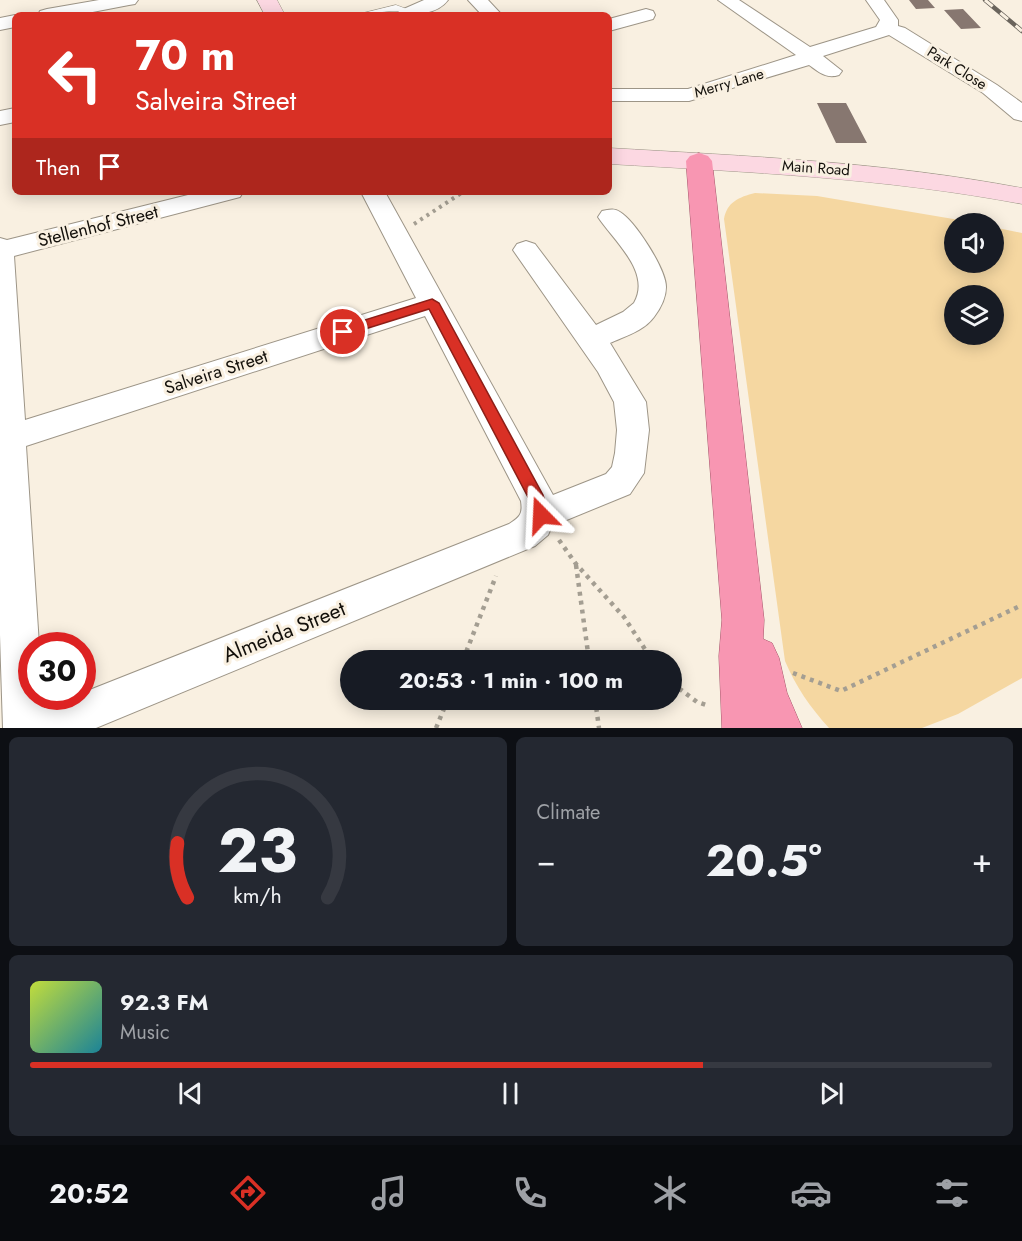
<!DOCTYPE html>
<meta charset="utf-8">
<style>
body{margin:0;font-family:Jost,sans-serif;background:#242831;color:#f1f3f6;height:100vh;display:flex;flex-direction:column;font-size:22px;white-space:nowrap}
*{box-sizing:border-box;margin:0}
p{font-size:20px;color:#9ea1a6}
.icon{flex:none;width:33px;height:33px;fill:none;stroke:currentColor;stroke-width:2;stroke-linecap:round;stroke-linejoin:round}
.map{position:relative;height:728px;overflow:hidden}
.side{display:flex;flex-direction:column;gap:9px;padding:9px;background:#0d0f14;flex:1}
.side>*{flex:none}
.hud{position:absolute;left:12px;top:12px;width:600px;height:183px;border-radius:9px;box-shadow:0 3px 15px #0003;background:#d93025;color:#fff;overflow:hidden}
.fabs{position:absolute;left:944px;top:213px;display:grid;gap:12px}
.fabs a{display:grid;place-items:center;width:60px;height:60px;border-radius:50%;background:#171b24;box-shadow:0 3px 15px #0003;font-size:30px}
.speed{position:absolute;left:18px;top:632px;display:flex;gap:12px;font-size:30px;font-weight:700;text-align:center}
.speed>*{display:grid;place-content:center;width:78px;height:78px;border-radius:50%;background:#171b24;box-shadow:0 3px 15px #0003;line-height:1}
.speed .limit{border:9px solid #d22;background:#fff;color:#111}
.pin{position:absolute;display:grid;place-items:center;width:51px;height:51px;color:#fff;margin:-26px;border:3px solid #fff;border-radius:50%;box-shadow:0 2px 6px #0007}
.me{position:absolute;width:66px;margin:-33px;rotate:339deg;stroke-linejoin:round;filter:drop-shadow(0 0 4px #0008)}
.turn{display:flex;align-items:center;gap:21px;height:126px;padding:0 24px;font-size:27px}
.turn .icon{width:78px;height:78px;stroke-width:2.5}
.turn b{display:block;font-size:42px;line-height:51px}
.then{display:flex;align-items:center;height:57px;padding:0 24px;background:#0003;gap:12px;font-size:22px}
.big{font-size:45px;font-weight:700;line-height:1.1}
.side .tile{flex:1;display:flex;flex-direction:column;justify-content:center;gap:9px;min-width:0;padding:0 21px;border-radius:9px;background:#242831}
.side .dial{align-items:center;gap:0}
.dial svg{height:156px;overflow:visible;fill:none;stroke:#363941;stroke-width:7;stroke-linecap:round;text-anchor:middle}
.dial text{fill:#f1f3f6;stroke:none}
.song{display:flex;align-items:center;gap:18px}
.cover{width:72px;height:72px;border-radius:9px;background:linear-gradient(135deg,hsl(70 70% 55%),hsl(190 70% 35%))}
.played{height:6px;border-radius:3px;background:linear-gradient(90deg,#d93025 70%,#363941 70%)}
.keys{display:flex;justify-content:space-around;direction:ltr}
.heat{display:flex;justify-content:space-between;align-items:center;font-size:33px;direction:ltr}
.side .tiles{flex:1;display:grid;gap:9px;grid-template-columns:1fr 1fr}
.tile:last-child{grid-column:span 2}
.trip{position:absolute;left:340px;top:650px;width:342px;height:60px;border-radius:30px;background:#171b24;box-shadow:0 3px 15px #0003;font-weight:700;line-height:60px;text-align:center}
.tab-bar{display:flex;height:96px;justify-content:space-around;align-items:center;background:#090b0e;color:#9ea1a6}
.tab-bar .icon{width:42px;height:42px}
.tab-bar .current{color:#d93025}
.tab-bar b{font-size:27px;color:#f1f3f6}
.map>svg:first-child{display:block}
</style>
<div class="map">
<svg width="1022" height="728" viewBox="0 0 1022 728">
<rect width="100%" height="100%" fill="#f9f0e1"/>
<path fill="#f5d7a1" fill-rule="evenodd" d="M755 193 817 196 977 223 954 224V262H993V227L1022 233V678L958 714 922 728H829C810 707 796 687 785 661L724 219C727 202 739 197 755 193ZM954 296H993V334H954Z"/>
<path fill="#877770" d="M909 0H928L935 8 916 9Z
M963 9 981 28 961 29 944 10Z
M817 103H846L867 143H836Z"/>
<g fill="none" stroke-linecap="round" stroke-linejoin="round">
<defs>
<path id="service" d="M396 5 423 15C413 15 403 11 394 11 381 11 369 15 355 15Z"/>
<path id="minor" d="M99 0H138L135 4 129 5 77 15H38L40 11 47 9Z
M424 0H448C437 15 414 15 397 15L399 11Z
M468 0H488L502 15H482Z
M718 0H739L810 47 876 27 880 20 866 0H884L898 20V26L905 28 997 85 1022 103V121L1014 119 983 93 889 35 823 56 842 71 839 75C826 79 819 72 809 65L689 101H609V89H688L796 55Z
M646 9 653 11 655 15 653 19 609 31V19Z
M15 15V27L0 30V18Z
M15 108V122L0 125V111Z
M200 192H243L240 197 14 256 25 420 416 298 361 192H385L553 495 606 474 612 467 615 453 617 430 614 402 598 372 513 250 517 244 526 241 535 244 596 325 623 312 634 303C652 272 613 240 598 217L602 211C608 210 614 208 620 212 635 221 666 269 666 287 666 298 660 309 654 317 644 331 625 336 610 343L646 402 649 430 644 473 630 494 552 526 548 535 535 546 96 728H3L0 635V238L7 240ZM425 316 521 501C523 514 520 517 509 524L82 693V696H74L44 708 43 696H32V645H39L26 446Z"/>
<path id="secondary" d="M257 0H277L285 15H265Z
M609 148C748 156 885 162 1022 188V204C885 178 748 172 609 164Z"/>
<path id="trunk" d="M699 153 708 156 712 161 764 620 763 639 772 643 779 658 787 693 802 728H722L719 656 722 620 686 161 690 156Z"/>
</defs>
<use href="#service" stroke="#9d9587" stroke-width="1"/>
<use href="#minor" stroke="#9d9587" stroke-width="2"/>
<use href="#secondary" stroke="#9d9587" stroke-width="1"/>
<use href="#trunk" stroke="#a6566b" stroke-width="1"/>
<path stroke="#a49e92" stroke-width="4" stroke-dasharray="3 4.5" stroke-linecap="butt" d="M414 224 463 192"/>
<path stroke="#a49e92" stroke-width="4.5" stroke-dasharray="4 5" stroke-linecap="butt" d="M559 540 576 564 624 617 652 660
M576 565 589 660
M463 660 496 576
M793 673 841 691 1022 605
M672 683 697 702 709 706
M595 699 599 728
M436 728 448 699"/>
<use href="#service" fill="#fff" fill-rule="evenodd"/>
<use href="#minor" fill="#fff" fill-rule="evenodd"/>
<use href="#secondary" fill="#fcd8e2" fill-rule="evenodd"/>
<use href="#trunk" fill="#f896b2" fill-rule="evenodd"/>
<defs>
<path id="rail" d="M985 0 1022 31"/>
</defs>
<use href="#rail" stroke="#6a645c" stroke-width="4.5"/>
<use href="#rail" stroke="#f9f0e1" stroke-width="3" stroke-dasharray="10" stroke-linecap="butt"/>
</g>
<path fill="#d93025" stroke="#8d1f18" stroke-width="1.5" d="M432 299 439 303 543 495 549 515 547 520 541 522 535 520 530 501 429 309 343 336 337 332 339 328Z"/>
<g text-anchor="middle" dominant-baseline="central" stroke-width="6" stroke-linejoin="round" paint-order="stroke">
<g font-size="15" fill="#120f0a" stroke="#f9f0e1">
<text transform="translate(957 68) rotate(32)">Park Close</text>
<text transform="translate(729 83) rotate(-16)">Merry Lane</text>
<text transform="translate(816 168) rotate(4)">Main Road</text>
</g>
<g font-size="18" fill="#120f0a" stroke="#f9f0e1">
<text transform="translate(98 226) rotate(-14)">Stellenhof Street</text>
<text transform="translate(216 372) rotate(-18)">Salveira Street</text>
</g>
<g font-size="21" fill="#120f0a" stroke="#f9f0e1">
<text transform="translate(284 632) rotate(-22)">Almeida Street</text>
</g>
</g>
</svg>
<div class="fabs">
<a><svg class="icon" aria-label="sound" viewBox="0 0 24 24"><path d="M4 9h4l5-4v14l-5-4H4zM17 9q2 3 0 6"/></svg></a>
<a><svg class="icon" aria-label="layers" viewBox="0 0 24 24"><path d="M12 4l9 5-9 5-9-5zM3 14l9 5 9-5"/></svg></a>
</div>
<div class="speed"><div class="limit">30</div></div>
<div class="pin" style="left:343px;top:332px;background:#d93025"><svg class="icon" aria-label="arrive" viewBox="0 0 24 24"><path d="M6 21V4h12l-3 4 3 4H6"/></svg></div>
<svg class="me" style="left:541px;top:515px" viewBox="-20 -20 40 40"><path d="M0-17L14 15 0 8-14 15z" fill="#d93025" stroke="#fff" stroke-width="4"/></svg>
<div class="trip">20:53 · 1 min · 100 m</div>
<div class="hud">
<div class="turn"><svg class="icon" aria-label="left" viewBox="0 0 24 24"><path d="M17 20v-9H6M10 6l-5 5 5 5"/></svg><div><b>70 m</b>Salveira Street</div></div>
<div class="then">Then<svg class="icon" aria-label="arrive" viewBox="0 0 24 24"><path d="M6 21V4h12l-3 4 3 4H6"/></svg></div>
</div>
</div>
<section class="side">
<div class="tiles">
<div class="tile dial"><svg viewBox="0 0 100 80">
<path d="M14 69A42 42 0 1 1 86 69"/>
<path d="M14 69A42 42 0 0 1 9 41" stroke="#d93025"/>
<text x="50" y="56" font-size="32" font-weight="700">23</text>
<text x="50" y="72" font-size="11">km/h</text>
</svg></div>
<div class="tile"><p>Climate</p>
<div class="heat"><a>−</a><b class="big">20.5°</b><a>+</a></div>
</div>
<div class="tile">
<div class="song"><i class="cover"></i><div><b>92.3 FM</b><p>Music</p></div></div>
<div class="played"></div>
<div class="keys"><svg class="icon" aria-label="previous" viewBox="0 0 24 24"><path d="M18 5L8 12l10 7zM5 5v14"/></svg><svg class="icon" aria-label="pause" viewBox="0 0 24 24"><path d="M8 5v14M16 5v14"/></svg><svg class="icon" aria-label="next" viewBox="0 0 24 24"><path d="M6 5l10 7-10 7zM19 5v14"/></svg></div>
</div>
</div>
</section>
<nav class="tab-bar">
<b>20:52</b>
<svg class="icon current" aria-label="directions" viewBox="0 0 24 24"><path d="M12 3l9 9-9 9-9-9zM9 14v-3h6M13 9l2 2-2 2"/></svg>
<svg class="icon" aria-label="music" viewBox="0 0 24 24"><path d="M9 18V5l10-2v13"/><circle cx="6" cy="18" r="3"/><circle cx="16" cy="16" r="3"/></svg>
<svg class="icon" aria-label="phone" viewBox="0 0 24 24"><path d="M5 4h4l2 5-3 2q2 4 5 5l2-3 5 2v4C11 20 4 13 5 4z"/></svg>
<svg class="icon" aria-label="climate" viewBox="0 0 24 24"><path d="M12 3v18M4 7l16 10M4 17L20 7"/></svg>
<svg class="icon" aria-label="car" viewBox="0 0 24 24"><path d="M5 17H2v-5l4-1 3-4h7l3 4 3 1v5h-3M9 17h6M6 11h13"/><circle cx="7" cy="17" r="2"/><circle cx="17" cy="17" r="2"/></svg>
<svg class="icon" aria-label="filters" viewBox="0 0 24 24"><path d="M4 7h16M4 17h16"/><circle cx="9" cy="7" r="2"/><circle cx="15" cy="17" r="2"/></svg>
</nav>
